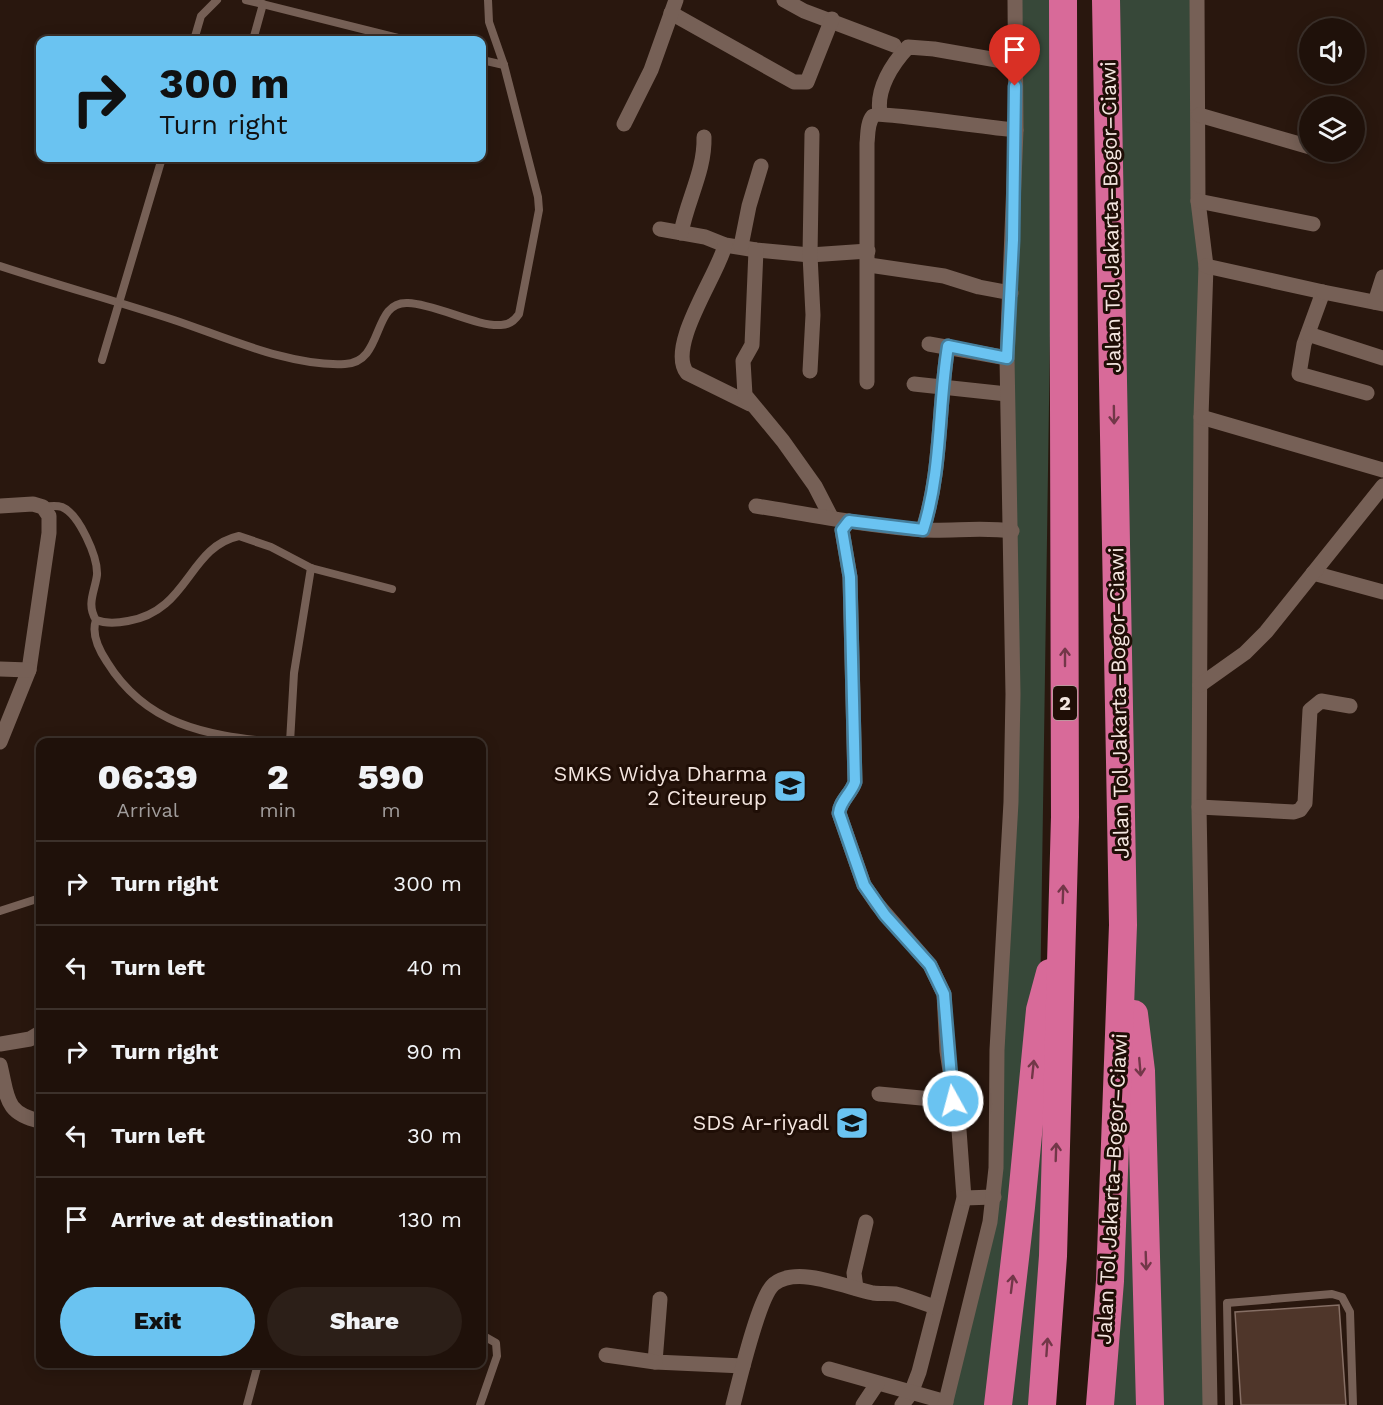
<!DOCTYPE html>
<meta charset="utf-8">
<style>
body{margin:0;font-family:"Work Sans",sans-serif;background:#2c1f18;color:#f1f3f6;height:100vh;display:flex;flex-direction:column;font-size:22px;white-space:nowrap}
*{box-sizing:border-box;margin:0}
p{font-size:20px;color:#a19d9c}
.icon{flex:none;width:33px;height:33px;fill:none;stroke:currentColor;stroke-width:2;stroke-linecap:round;stroke-linejoin:round}
.map{position:relative;flex:1;overflow:hidden}
.details{position:absolute;left:36px;top:738px;width:450px;height:630px;display:flex;flex-direction:column;background:#1f110a;border-radius:12px;box-shadow:0 3px 15px #0003,0 0 0 2px #3c312b}
.details>*{flex:none}
.banner{position:absolute;left:36px;top:36px;width:450px;height:126px;border-radius:12px;box-shadow:0 3px 15px #0003,0 0 0 2px #3c312b;background:#6ac3f1;color:#111;overflow:hidden}
.tools{position:absolute;left:1299px;top:18px;display:grid;gap:12px}
.tools a{display:grid;place-items:center;width:66px;height:66px;border-radius:50%;background:#1f110a;box-shadow:0 3px 15px #0003,0 0 0 2px #3c312b;font-size:30px}
.pin{position:absolute;display:grid;place-items:center;width:51px;height:51px;color:#fff;margin:-62px -26px;border-radius:50% 50% 50% 0;rotate:-45deg;box-shadow:0 0 6px #0007}
.pin .icon{rotate:45deg}
.me{position:absolute;width:66px;margin:-33px;rotate:353deg;stroke-linejoin:round;filter:drop-shadow(0 0 4px #0008)}
.turn{display:flex;align-items:center;gap:21px;height:126px;padding:0 24px;font-size:27px}
.turn .icon{width:78px;height:78px;stroke-width:2.5}
.turn b{display:block;font-size:42px;line-height:51px}
.eta{display:flex;justify-content:space-evenly;align-items:center;height:102px;text-align:center}
.eta b{font-size:36px;font-weight:800;line-height:42px}
.button{display:flex;gap:12px;margin-top:auto;padding:12px 24px}
.button a{flex:1;height:69px;border-radius:36px;background:#6ac3f1;color:#111;font-size:24px;font-weight:800;line-height:69px;text-align:center}
.button a+a{background:#2c1f18;color:#f1f3f6}
ul{padding:0;list-style:none}
li{display:flex;align-items:center;gap:18px;height:84px;padding:0 24px;border-top:2px solid #3c312b}
li div{flex:1}
li b{display:block;font-size:22px}
li em{font-style:normal}
.map>svg:first-child{display:block}
.green{fill:#374839}
.building{fill:#4f362a;stroke:#866f65;stroke-width:1.5}
.lines{fill:none;stroke-linecap:round;stroke-linejoin:round}
.lane{stroke:#766056;stroke-width:8}
.street{stroke:#766056;stroke-width:15}
.highway{stroke:#d86a99;stroke-width:28}
.oneway{stroke:#723748}
.route-casing{stroke:#457f9d;stroke-width:15}
.route{stroke:#6ac3f1;stroke-width:10}
.labels{text-anchor:middle;stroke-width:6;stroke-linejoin:round;paint-order:stroke}
.shield{fill:#1f0e06;stroke:#b4a59f;stroke-width:1.5}
.shield-label{font-size:20px;font-weight:bold;fill:#f4e6e0}
.street-label{font-size:21px;fill:#f4e6e0;stroke:#1f0e06}
.poi-label{font-size:21px;fill:#f4e6e0;stroke:#1f0e06;text-anchor:end}
</style>
<div class="map">
<svg width="1383" height="1405" viewBox="0 0 1383 1405">
<rect width="100%" height="100%" fill="#29170e"/>
<g class="green">
<path d="M 1016,0 L 1055,0 L 1040,1010 L 1052,1265 L 1040,1405 L 945,1405 L 994,1197 L 1012,531 Z"/>
<path d="M 1107,0 L 1199,0 L 1208,1405 L 1098,1405 L 1110,1281 Z"/>
</g>
<path class="building" d="M 1339,1305 L 1346,1405 L 1241,1405 L 1235,1312 Z"/>
<g class="lines">
<g class="lane">
<path d="M 246,0 L 406,40"/>
<path d="M 194,40 L 201,16 L 217,0"/>
<path d="M 253,40 L 263,4"/>
<path d="M 482,60 L 504,65"/>
<path d="M 0,266 C 58,285 116,301 174,320 C 225,337 290,367 345,364 C 385,362 371,301 408,303 C 436,304 477,327 501,325 C 509,325 515,320 519,314 L 539,210 L 538,197 L 504,65 L 489,22 L 488,0"/>
<path d="M 102,360 L 162,158"/>
<path d="M 43,507 C 49,506 56,505 62,507 C 79,514 98,557 97,575 C 95,591 86,604 96,620 C 106,624 118,623 128,621 C 189,611 188,547 239,536 L 271,547 L 311,568 L 392,589"/>
<path d="M 96,620 C 91,634 99,650 107,662 C 146,725 205,735 273,742"/>
<path d="M 290,742 L 294,673 L 311,568"/>
<path d="M 0,911 L 40,898"/>
<path d="M 247,1405 L 258,1364"/>
<path d="M 480,1405 L 497,1356 L 496,1343 L 482,1335"/>
<path d="M 1229,1405 L 1227,1303 L 1332,1294 L 1342,1297 L 1350,1312 L 1353,1405"/>
</g>
<g class="street">
<path d="M 784,0 L 804,11 L 894,45"/>
<path d="M 1197,0 L 1198,201 L 1206,266 L 1201,417 L 1199,807 L 1210,1405"/>
<path d="M 671,13 L 794,82 L 807,82 L 832,19"/>
<path d="M 880,113 C 876,89 892,64 908,47 L 934,49 L 1014,63"/>
<path d="M 1199,115 L 1310,147"/>
<path d="M 624,124 L 651,70 L 676,0"/>
<path d="M 1324,152 L 1338,155"/>
<path d="M 1198,201 L 1313,224"/>
<path d="M 660,229 L 705,237 L 725,245 L 756,250 L 810,255 L 868,251"/>
<path d="M 681,233 C 687,200 705,171 704,137"/>
<path d="M 725,245 C 719,273 666,346 687,373 L 750,404"/>
<path d="M 741,246 L 749,206 L 761,166"/>
<path d="M 756,250 L 752,345 L 743,361 L 745,395 L 783,441 L 815,486 L 831,517"/>
<path d="M 869,265 L 944,276 L 979,287 L 1011,293"/>
<path d="M 1206,266 L 1323,292 L 1304,344 L 1299,374 L 1367,393"/>
<path d="M 1323,292 L 1383,304"/>
<path d="M 1375,302 L 1383,277"/>
<path d="M 1308,334 L 1383,358"/>
<path d="M 929,344 L 1007,358"/>
<path d="M 810,371 L 813,315 L 810,255 L 812,134"/>
<path d="M 867,382 L 867,143 C 868,136 867,123 873,116 C 879,111 998,129 1016,130"/>
<path d="M 914,384 L 1007,394"/>
<path d="M 1201,417 L 1383,470"/>
<path d="M 0,506 L 33,504 L 43,507 L 49,516 L 49,533 L 29,670 L 0,742"/>
<path d="M 756,506 C 812,515 869,526 925,530 C 954,531 984,527 1012,531"/>
<path d="M 849,521 L 842,530 L 850,577 L 855,782 C 851,794 840,801 839,813 L 864,885 L 877,904 L 930,965 L 944,994 L 947,1051 L 959,1130 L 964,1198 L 919,1372 L 911,1393 L 902,1405"/>
<path d="M 923,529 C 942,471 938,407 948,346"/>
<path d="M 1313,573 L 1383,592"/>
<path d="M 0,669 L 29,670"/>
<path d="M 1200,685 L 1245,653 L 1266,632 L 1383,486"/>
<path d="M 1199,807 L 1294,812 L 1300,810 L 1305,803 L 1310,710 L 1321,701 L 1350,706"/>
<path d="M 0,1044 L 30,1039 L 40,1033"/>
<path d="M 0,1065 C 8,1097 4,1113 40,1121"/>
<path d="M 879,1094 L 953,1101"/>
<path d="M 964,1198 L 994,1197"/>
<path d="M 856,1288 L 854,1273 L 866,1222"/>
<path d="M 660,1299 L 655,1362 L 743,1366"/>
<path d="M 606,1355 L 655,1362"/>
<path d="M 829,1369 L 946,1402"/>
<path d="M 733,1405 C 739,1382 759,1296 774,1284 C 798,1265 847,1288 873,1293 C 880,1294 888,1293 896,1294 C 909,1297 922,1303 935,1307"/>
<path d="M 863,1405 L 877,1384"/>
<path d="M 945,1405 L 990,1222 L 996,1168 L 997,1050 L 1011,802 L 1013,694 L 1007,358 L 1016,130 L 1015,0"/>
</g>
<g class="highway">
<path d="M 1134,1014 L 1141,1071 L 1150,1405"/>
<path d="M 998,1405 L 1021,1207 L 1040,1010 L 1050,973"/>
<path d="M 1042,1405 L 1053,1256 L 1065,817 L 1063,0"/>
<path d="M 1100,1405 L 1110,1281 L 1123,925 L 1106,0"/>
</g>
</g>
<defs><path id="oneway-shaft" d="M-6 0H5M1.5-3L5.5 0L1.5 3" fill="none" stroke-width="1.6" stroke-linecap="round" stroke-linejoin="round" transform="scale(1.5)"/></defs>
<g class="oneway">
<use href="#oneway-shaft" transform="translate(1114 415) rotate(89)"/>
<use href="#oneway-shaft" transform="translate(1065 657) rotate(-90)"/>
<use href="#oneway-shaft" transform="translate(1063 894) rotate(-88)"/>
<use href="#oneway-shaft" transform="translate(1140 1067) rotate(85)"/>
<use href="#oneway-shaft" transform="translate(1033 1069) rotate(-84)"/>
<use href="#oneway-shaft" transform="translate(1056 1152) rotate(-88)"/>
<use href="#oneway-shaft" transform="translate(1146 1261) rotate(88)"/>
<use href="#oneway-shaft" transform="translate(1012 1284) rotate(-83)"/>
<use href="#oneway-shaft" transform="translate(1047 1347) rotate(-86)"/>
</g>
<g class="lines">
<g class="route-casing">
<path id="route" d="M 953,1101 L 944,994 L 930,965 L 885,915 L 864,885 L 839,813 C 840,801 851,794 855,782 L 850,577 L 842,530 L 849,521 L 923,530 C 942,471 938,407 948,346 L 1007,358 L 1013,240 L 1015,86"/>
</g>
<use href="#route" class="route"/>
</g>
<defs>
<g id="school-square" transform="scale(1.725)"><rect x="-9" y="-9" width="18" height="18" rx="4" fill="#6ac3f1" stroke="#1f0e06"/><path d="M0-5L7-2L0 1L-7-2ZM-4 1L0 2.5L4 1V4Q0 6-4 4Z" fill="#111"/></g>
</defs>
<g fill-rule="evenodd">
<use href="#school-square" x="790" y="786"/>
<use href="#school-square" x="852" y="1123"/>
</g>
<g class="labels">
<rect class="shield" x="1053" y="686" width="24" height="34" rx="4.5"/>
<g class="shield-label">
<text x="1065" y="710">2</text>
</g>
<g class="street-label">
<text transform="translate(1111 217) rotate(-91)" y="7">Jalan Tol Jakarta–Bogor–Ciawi</text>
<text transform="translate(1119 703) rotate(-91)" y="7">Jalan Tol Jakarta–Bogor–Ciawi</text>
<text transform="translate(1112 1189) rotate(-87)" y="7">Jalan Tol Jakarta–Bogor–Ciawi</text>
</g>
<g class="poi-label">
<text x="767" y="781">SMKS Widya Dharma<tspan x="767" dy="24">2 Citeureup</tspan></text>
<text x="829" y="1130">SDS Ar-riyadl</text>
</g>
</g>
</svg>
<div class="tools">
<a><svg class="icon" aria-label="sound" viewBox="0 0 24 24"><path d="M4 9h4l5-4v14l-5-4H4zM17 9q2 3 0 6"/></svg></a>
<a><svg class="icon" aria-label="layers" viewBox="0 0 24 24"><path d="M12 4l9 5-9 5-9-5zM3 14l9 5 9-5"/></svg></a>
</div>
<div class="pin" style="left:1015px;top:86px;background:#d93025"><svg class="icon" aria-label="arrive" viewBox="0 0 24 24"><path d="M6 21V4h12l-3 4 3 4H6"/></svg></div>
<svg class="me" style="left:953px;top:1101px" viewBox="-20 -20 40 40"><circle r="17" fill="#6ac3f1" stroke="#fff" stroke-width="3"/><path d="M0-11L8 9 0 5-8 9z" fill="#fff"/></svg>
<div class="banner">
<div class="turn"><svg class="icon" aria-label="right" viewBox="0 0 24 24"><path d="M7 20v-9h11M14 6l5 5-5 5"/></svg><div><b>300 m</b>Turn right</div></div>
</div>
<section class="details">
<div class="eta">
<div><b>06:39</b><p>Arrival</p></div>
<div><b>2</b><p>min</p></div>
<div><b>590</b><p>m</p></div>
</div>
<ul>
<li><svg class="icon" aria-label="right" viewBox="0 0 24 24"><path d="M7 20v-9h11M14 6l5 5-5 5"/></svg><div><b>Turn right</b></div><em>300 m</em></li>
<li><svg class="icon" aria-label="left" viewBox="0 0 24 24"><path d="M17 20v-9H6M10 6l-5 5 5 5"/></svg><div><b>Turn left</b></div><em>40 m</em></li>
<li><svg class="icon" aria-label="right" viewBox="0 0 24 24"><path d="M7 20v-9h11M14 6l5 5-5 5"/></svg><div><b>Turn right</b></div><em>90 m</em></li>
<li><svg class="icon" aria-label="left" viewBox="0 0 24 24"><path d="M17 20v-9H6M10 6l-5 5 5 5"/></svg><div><b>Turn left</b></div><em>30 m</em></li>
<li><svg class="icon" aria-label="arrive" viewBox="0 0 24 24"><path d="M6 21V4h12l-3 4 3 4H6"/></svg><div><b>Arrive at destination</b></div><em>130 m</em></li>
</ul>
<div class="button"><a>Exit</a><a>Share</a></div>
</section>
</div>
